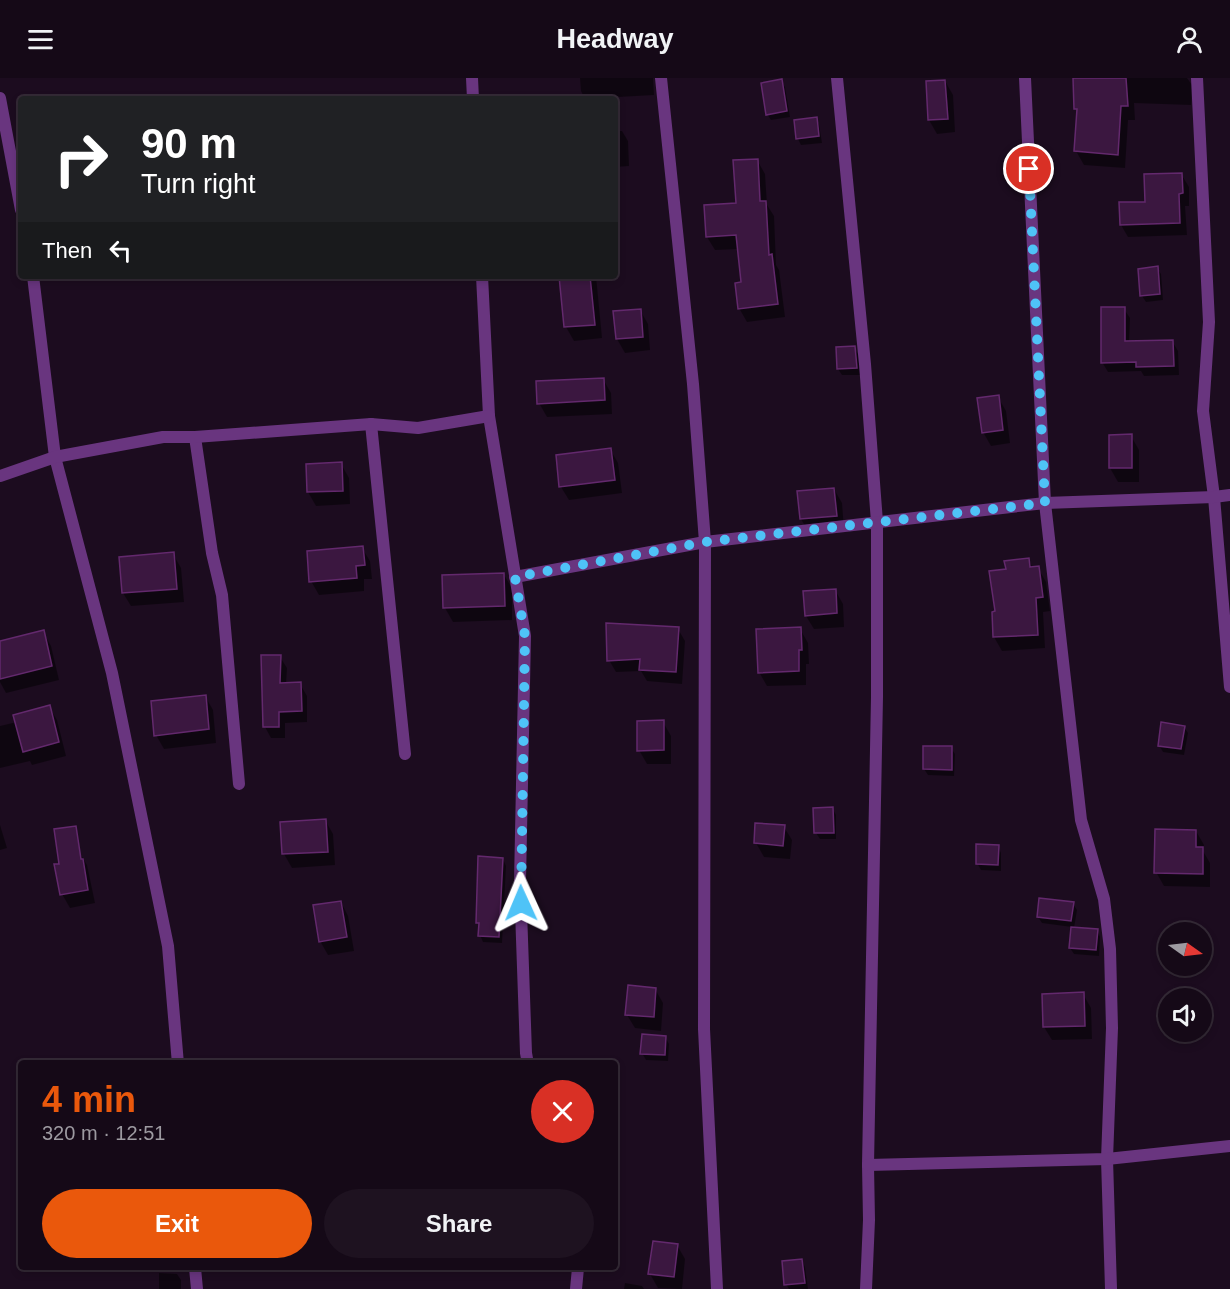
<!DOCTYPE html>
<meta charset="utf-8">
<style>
body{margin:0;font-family:Helvetica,sans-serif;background:#1e1220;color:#f1f3f6;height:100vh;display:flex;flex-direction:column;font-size:22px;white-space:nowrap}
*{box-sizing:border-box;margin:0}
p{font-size:20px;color:#9d9aa1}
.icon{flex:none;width:33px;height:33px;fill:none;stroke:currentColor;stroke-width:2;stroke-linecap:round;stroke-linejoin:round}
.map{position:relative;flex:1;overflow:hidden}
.drawer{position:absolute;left:18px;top:982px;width:600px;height:210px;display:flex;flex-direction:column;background:#150917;border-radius:6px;box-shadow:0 3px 9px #0003,0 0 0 2px #342a36}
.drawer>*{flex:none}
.hud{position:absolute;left:18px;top:18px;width:600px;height:183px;border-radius:6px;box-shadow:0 3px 9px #0003,0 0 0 2px #342a36;background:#202124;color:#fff;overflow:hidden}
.needle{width:39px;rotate:104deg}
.tools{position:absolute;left:1158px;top:844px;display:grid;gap:12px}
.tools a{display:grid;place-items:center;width:54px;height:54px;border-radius:50%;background:#150917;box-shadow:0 3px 9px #0003,0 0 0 2px #342a36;font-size:30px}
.pin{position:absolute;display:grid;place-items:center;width:51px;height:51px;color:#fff;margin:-26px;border:3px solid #fff;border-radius:50%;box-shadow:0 2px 6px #0007}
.me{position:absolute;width:66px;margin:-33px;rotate:359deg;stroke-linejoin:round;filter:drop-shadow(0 0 4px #0008)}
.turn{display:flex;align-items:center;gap:21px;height:126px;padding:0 24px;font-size:27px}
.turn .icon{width:78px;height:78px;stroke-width:2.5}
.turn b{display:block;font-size:42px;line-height:51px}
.then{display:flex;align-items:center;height:57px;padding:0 24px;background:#0003;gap:12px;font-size:22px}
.round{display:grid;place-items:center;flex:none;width:63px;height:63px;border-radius:32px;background:#1e1220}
.headline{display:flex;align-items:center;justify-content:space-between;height:102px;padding:0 24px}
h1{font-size:36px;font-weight:800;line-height:45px;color:#ea580c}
.button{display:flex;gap:12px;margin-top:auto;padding:12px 24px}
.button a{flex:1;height:69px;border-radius:36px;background:#ea580c;color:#fff;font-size:24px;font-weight:800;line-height:69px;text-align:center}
.button a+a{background:#1e1220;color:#f1f3f6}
header{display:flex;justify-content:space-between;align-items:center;height:78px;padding:0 24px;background:#150917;font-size:27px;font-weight:800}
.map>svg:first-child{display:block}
.shadow{fill:#0007}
.building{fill:#3b1740;stroke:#63296d;stroke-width:1.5}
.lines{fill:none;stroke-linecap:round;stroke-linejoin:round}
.minor{stroke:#69357f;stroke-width:12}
.route{stroke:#4fc3f7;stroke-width:10;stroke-dasharray:0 18}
</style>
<header><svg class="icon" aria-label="menu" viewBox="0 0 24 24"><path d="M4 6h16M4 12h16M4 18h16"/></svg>Headway<svg class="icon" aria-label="person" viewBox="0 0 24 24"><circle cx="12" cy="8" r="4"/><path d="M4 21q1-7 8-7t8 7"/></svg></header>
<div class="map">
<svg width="1230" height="1211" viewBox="0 0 1230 1211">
<rect width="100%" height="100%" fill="#1c0c1f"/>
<g class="shadow">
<path d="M 580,0 L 653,0 L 654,17 L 618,19 L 619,23 L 615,23 L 615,21 L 585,21 L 581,13 Z"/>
<path d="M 1074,0 L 1187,0 L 1192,7 L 1191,27 L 1134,25 L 1135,42 L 1128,42 L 1125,90 L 1084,87 L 1076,73 L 1078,35 L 1076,31 Z"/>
<path d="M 781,3 L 785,9 L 790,39 L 771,42 L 767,36 Z"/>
<path d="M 945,3 L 953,17 L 955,54 L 937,56 L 929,42 L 927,4 Z"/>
<path d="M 816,41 L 819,47 L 822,65 L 801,67 L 798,61 Z"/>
<path d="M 615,53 L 622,53 L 628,63 L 629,88 L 615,89 Z"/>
<path d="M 757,82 L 765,96 L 767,127 L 774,138 L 776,187 L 779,192 L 785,239 L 747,244 L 739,230 L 743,205 L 739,171 L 715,172 L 707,159 L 737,126 Z"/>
<path d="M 1181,96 L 1189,109 L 1189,128 L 1185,128 L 1187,157 L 1128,159 L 1121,147 Z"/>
<path d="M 1157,190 L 1161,196 L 1163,222 L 1146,224 L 1142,218 Z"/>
<path d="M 561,198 L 596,198 L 602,260 L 574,263 L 566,249 Z"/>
<path d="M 1124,231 L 1130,240 L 1129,265 L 1172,263 L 1178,273 L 1179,297 L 1144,298 L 1141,293 L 1108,294 L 1102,284 Z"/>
<path d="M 640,232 L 648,246 L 650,272 L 625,275 L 617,261 Z"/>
<path d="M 838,270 L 854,270 L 858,276 L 860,297 L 842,297 L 838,291 Z"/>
<path d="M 603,301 L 611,315 L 612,336 L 547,339 L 539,325 Z"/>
<path d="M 998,319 L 1006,333 L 1010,365 L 991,368 L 983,354 Z"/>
<path d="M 1131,358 L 1139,372 L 1139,404 L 1118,404 L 1110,390 Z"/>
<path d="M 610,371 L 618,385 L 622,415 L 569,422 L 561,409 Z"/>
<path d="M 341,386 L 349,400 L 350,426 L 316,428 L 308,414 Z"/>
<path d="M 834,411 L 842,425 L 844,451 L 809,455 L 801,441 L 799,415 Z"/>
<path d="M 362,470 L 370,483 L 372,501 L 364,501 L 364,513 L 319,517 L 311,503 Z"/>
<path d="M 173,476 L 181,490 L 184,524 L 131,528 L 123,515 Z"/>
<path d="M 1028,481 L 1033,490 L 1038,490 L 1046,504 L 1050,533 L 1043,534 L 1045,570 L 1002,573 L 994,559 L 993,535 L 997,535 L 1007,492 Z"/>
<path d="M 504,497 L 512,510 L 512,542 L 453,544 L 445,530 L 444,498 Z"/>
<path d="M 835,512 L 843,526 L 844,549 L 814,551 L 806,538 Z"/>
<path d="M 678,551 L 685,563 L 682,606 L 647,603 L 641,593 L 616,594 L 609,582 Z"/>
<path d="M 800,551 L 808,565 L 809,586 L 806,586 L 806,607 L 767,608 L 759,594 Z"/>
<path d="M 43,554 L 51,568 L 59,602 L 6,615 L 0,604 L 0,564 Z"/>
<path d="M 280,579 L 287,590 L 286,606 L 300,606 L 307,618 L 307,644 L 285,645 L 285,660 L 271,660 L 265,649 Z"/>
<path d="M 205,618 L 213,632 L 216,665 L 164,671 L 156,657 Z"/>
<path d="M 49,629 L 57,642 L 66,678 L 32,687 L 30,683 L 0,690 L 0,648 L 17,644 Z"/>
<path d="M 663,644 L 671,658 L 671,686 L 647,686 L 639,672 Z"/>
<path d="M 1184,649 L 1188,655 L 1184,677 L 1163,674 L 1159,667 Z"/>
<path d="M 951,670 L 955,676 L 954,698 L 928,697 L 924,691 Z"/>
<path d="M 832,730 L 836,737 L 836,761 L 820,761 L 816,755 Z"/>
<path d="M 325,742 L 333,756 L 335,787 L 292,790 L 284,776 L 282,745 Z"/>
<path d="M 0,747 L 7,770 L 0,772 Z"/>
<path d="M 784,749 L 792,762 L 790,781 L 764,779 L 756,765 Z"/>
<path d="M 1196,753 L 1204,767 L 1203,773 L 1210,785 L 1210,809 L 1164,808 L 1156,794 Z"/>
<path d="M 998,768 L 1001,775 L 1001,793 L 981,792 L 977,785 Z"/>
<path d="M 79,774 L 87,787 L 95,825 L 70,830 L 62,816 Z"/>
<path d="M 503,781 L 506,788 L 502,865 L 483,864 L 480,857 L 480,849 L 477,844 Z"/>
<path d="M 341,824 L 348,838 L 354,873 L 328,877 L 320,863 Z"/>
<path d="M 1073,826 L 1077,832 L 1074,850 L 1097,852 L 1100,859 L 1099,878 L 1074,876 L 1070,870 L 1072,849 L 1042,845 L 1038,839 Z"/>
<path d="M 655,911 L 663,925 L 661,953 L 635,950 L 627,937 Z"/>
<path d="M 1083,916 L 1091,930 L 1092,961 L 1052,962 L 1044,949 Z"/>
<path d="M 665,959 L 669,966 L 668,983 L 646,982 L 642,975 Z"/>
<path d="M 677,1167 L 685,1181 L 682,1211 L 658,1210 L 650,1196 Z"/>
<path d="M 802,1182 L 805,1189 L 808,1211 L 789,1211 L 786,1206 Z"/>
<path d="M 159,1195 L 177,1196 L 181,1202 L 181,1211 L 159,1211 Z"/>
<path d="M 625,1205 L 642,1208 L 644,1211 L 624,1211 Z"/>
</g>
<g class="building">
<path d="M 1073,0 L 1126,0 L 1128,28 L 1121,28 L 1118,77 L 1074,73 L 1077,31 L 1074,31 Z"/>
<path d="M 782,1 L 787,33 L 766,37 L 761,5 Z"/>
<path d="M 945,2 L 948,41 L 928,42 L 926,3 Z"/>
<path d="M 817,39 L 819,58 L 796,61 L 794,42 Z"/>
<path d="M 758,81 L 760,123 L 766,123 L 769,177 L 772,176 L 778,226 L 738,231 L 735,205 L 741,204 L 736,157 L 706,159 L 704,127 L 736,125 L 733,82 Z"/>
<path d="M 1182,95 L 1183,115 L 1179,116 L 1180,145 L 1120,147 L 1119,124 L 1145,124 L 1144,96 Z"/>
<path d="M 1158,188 L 1160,216 L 1140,218 L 1138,191 Z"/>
<path d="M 559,198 L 590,198 L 595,247 L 564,249 Z"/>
<path d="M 1101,229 L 1125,229 L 1125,263 L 1173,262 L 1174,288 L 1136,289 L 1136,284 L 1101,285 Z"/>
<path d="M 641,231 L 643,259 L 616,261 L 613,233 Z"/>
<path d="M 855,268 L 857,290 L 837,291 L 836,269 Z"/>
<path d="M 604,300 L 605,322 L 537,326 L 536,303 Z"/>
<path d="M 999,317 L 1003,352 L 982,355 L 977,320 Z"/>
<path d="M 1132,356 L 1132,390 L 1109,390 L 1109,357 Z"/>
<path d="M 611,370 L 615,402 L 559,409 L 556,377 Z"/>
<path d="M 342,384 L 343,413 L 307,414 L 306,386 Z"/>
<path d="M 834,410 L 837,438 L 800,441 L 797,413 Z"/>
<path d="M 363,468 L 365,487 L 356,488 L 357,500 L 309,504 L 307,473 Z"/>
<path d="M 174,474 L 177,511 L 122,515 L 119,479 Z"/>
<path d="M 1029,480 L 1030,489 L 1039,488 L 1043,519 L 1036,520 L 1038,557 L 993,559 L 992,534 L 995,533 L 989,493 L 1006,491 L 1004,483 Z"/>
<path d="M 504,495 L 505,528 L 443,530 L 442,497 Z"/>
<path d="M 836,511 L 837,535 L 805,538 L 803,513 Z"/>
<path d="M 606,545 L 679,549 L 676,594 L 639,592 L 640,581 L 607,583 Z"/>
<path d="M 801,549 L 802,572 L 799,572 L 799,593 L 758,595 L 756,551 Z"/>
<path d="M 44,552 L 52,588 L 0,601 L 0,563 Z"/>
<path d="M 261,577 L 281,577 L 280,605 L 301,604 L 302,633 L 279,634 L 279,649 L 263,649 Z"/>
<path d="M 206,617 L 209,651 L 154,658 L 151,623 Z"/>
<path d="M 50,627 L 59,664 L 23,674 L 13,637 Z"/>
<path d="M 664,642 L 664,672 L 637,673 L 637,643 Z"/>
<path d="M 1161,644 L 1185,648 L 1181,671 L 1158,668 Z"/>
<path d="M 923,668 L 952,668 L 952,692 L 923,691 Z"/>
<path d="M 833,729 L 834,755 L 814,755 L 813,730 Z"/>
<path d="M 326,741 L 328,774 L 282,776 L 280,744 Z"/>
<path d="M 755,745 L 785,747 L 783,768 L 754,765 Z"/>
<path d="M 76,748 L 81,781 L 83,781 L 88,812 L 60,817 L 54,786 L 59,786 L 54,751 Z"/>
<path d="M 1155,751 L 1196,752 L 1196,769 L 1203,769 L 1203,796 L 1154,795 Z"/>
<path d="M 976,766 L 999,767 L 998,787 L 976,786 Z"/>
<path d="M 478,778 L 503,780 L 499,859 L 478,858 L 479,845 L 476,845 Z"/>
<path d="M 1039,820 L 1074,824 L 1071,843 L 1037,839 Z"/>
<path d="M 341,823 L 347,859 L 319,864 L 313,827 Z"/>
<path d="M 1071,849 L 1098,851 L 1096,872 L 1069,870 Z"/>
<path d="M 628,907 L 656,910 L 654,939 L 625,937 Z"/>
<path d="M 1084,914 L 1085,948 L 1043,949 L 1042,916 Z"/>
<path d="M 642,956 L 666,958 L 665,977 L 640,976 Z"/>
<path d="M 653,1163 L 678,1166 L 674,1199 L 648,1196 Z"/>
<path d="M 802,1181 L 805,1205 L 784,1207 L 782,1183 Z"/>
</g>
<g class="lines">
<g class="minor">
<path d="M 472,0 L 473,21"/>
<path d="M 661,0 L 693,306 L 705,464 L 704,951 L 717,1211"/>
<path d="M 837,0 L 865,286 L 877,444 L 877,619 L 868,1087 L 869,1142 L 866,1211"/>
<path d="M 1025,0 L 1045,425 L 1081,742 L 1104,821 L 1110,871 L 1112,950 L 1107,1081 L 1111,1211"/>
<path d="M 1197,0 L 1209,244 L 1203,333 L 1214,419 L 1230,609"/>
<path d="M 0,20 L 21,132"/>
<path d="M 33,198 L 55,379 L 112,595 L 168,868 L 178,986"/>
<path d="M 482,198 L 489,338 L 525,558 L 520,804 L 526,975 L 528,986"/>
<path d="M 371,346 L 405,676"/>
<path d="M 195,359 L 212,475 L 222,517 L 239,706"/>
<path d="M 0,398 L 55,379 L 163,359 L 195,359 L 371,346 L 418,350 L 489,338"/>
<path d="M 515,499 L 705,464 L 1045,425 L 1214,419 L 1230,417"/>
<path d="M 868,1087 L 1107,1081 L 1230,1068"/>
<path d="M 195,1190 L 197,1211"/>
<path d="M 576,1211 L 578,1190"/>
</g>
</g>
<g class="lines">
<path class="route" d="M 521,825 L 525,558 L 515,499 L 705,464 L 1045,425 L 1029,91"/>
</g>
</svg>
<div class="tools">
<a><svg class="needle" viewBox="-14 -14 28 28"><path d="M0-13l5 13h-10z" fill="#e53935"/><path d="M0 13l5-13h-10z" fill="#9d9aa1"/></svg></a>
<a><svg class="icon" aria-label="sound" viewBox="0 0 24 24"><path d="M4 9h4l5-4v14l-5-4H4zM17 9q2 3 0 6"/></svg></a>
</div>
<div class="pin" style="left:1029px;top:91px;background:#d93025"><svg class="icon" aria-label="arrive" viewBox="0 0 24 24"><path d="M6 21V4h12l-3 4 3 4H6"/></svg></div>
<svg class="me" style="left:521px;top:825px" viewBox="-20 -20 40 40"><path d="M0-17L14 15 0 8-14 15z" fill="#4fc3f7" stroke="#fff" stroke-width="4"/></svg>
<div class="hud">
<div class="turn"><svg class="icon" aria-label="right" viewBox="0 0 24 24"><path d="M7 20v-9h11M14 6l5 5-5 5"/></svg><div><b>90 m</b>Turn right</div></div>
<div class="then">Then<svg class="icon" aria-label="left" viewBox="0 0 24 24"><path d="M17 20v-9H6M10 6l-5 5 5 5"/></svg></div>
</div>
<section class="drawer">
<div class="headline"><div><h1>4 min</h1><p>320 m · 12:51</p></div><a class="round" style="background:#d93025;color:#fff"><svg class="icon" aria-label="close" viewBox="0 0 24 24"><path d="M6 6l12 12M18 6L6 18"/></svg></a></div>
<div class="button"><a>Exit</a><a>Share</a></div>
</section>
</div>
